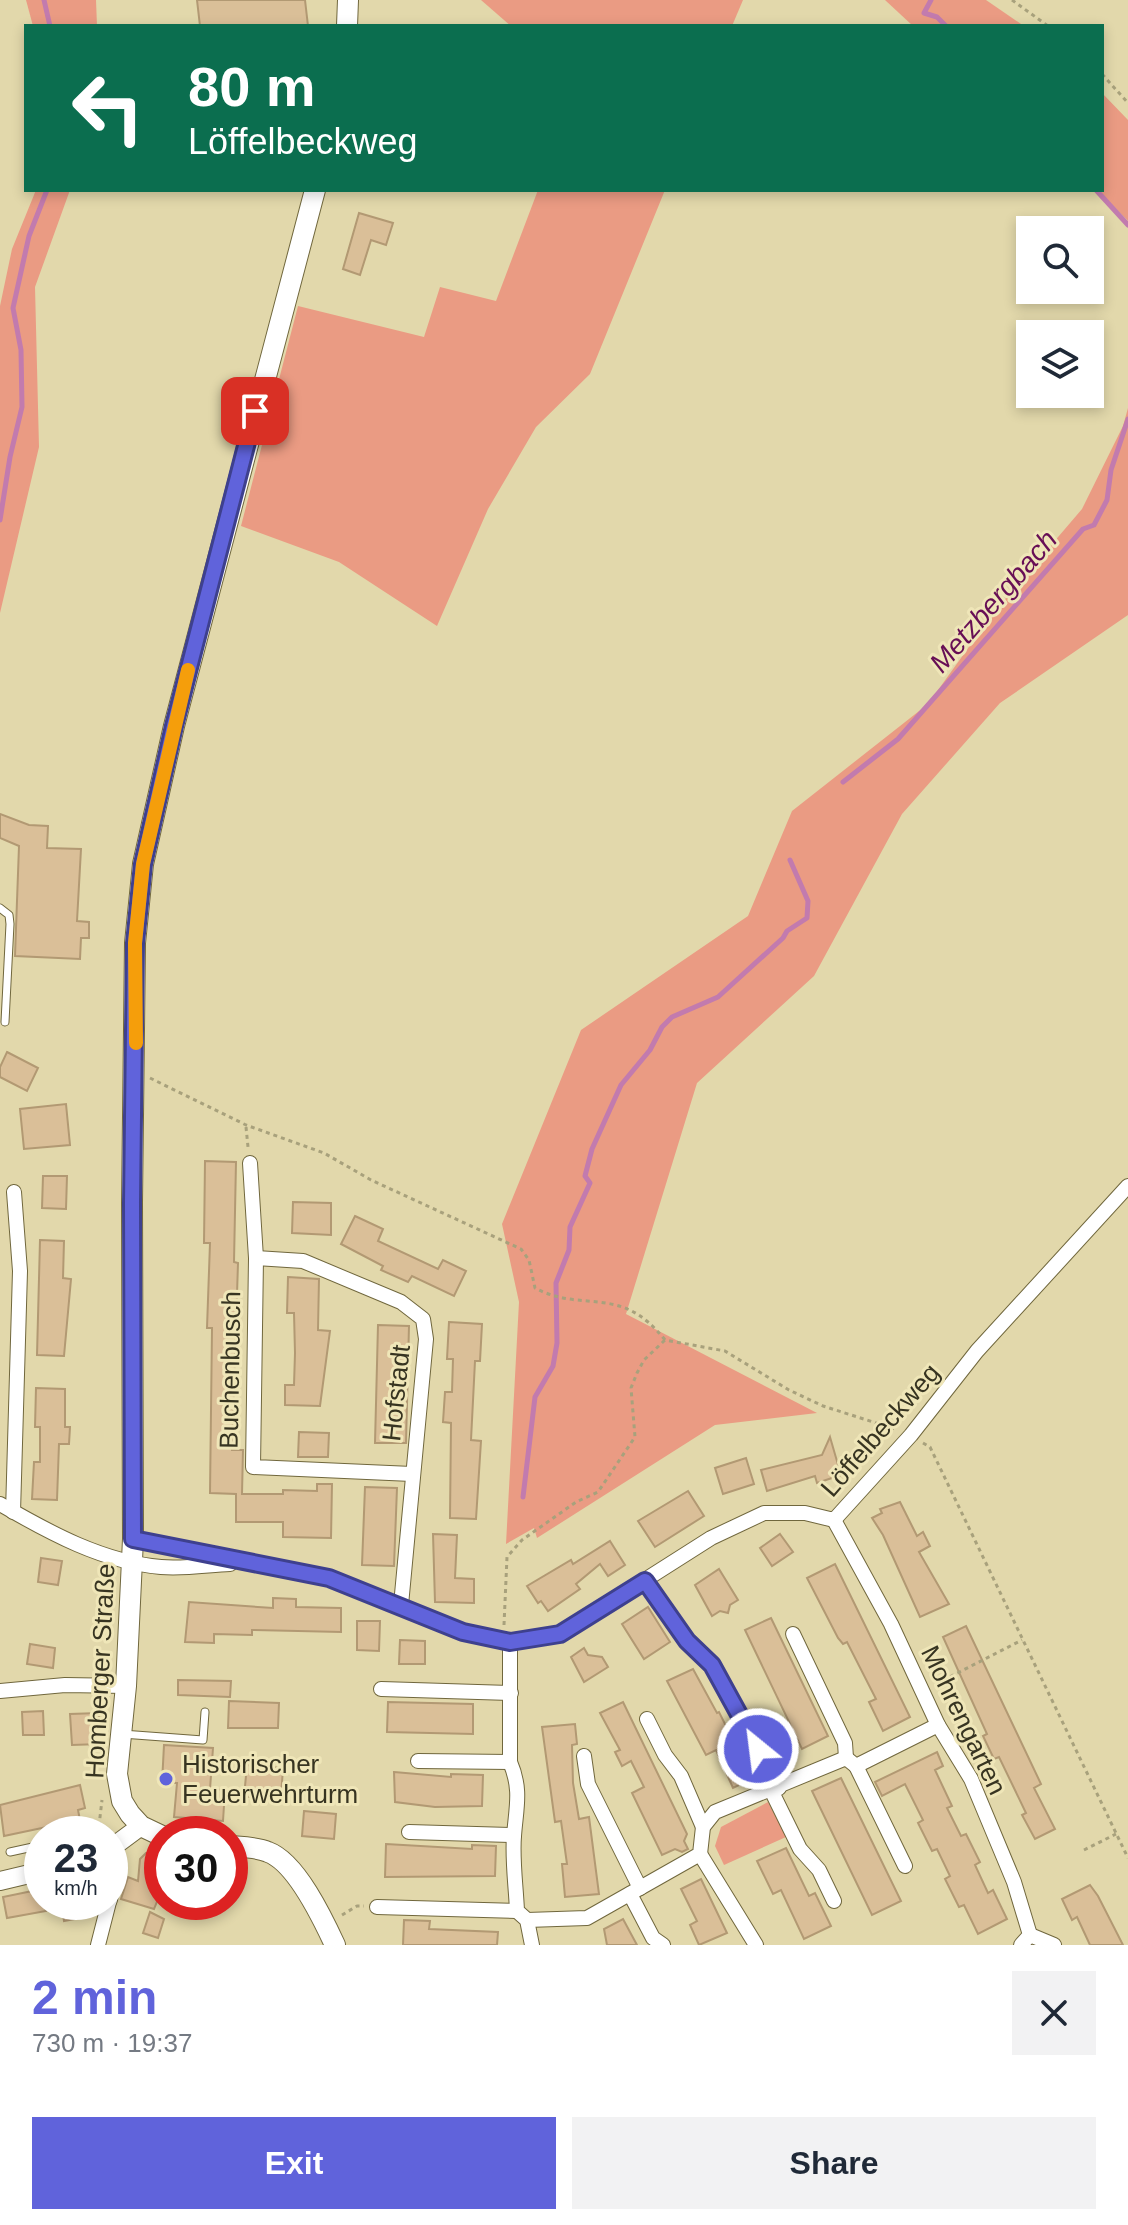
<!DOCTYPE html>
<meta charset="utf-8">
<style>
body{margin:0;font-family:Arial,sans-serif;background:#f2f2f3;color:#1f2937;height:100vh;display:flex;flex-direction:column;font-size:30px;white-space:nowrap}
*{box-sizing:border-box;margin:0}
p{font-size:26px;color:#747a83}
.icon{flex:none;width:44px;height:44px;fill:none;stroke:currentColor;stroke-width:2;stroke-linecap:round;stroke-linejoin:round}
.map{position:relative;height:1945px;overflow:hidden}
.side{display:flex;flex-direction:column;background:#fff;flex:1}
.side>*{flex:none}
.hud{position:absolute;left:24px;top:24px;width:1080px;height:168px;border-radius:0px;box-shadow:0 4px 12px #0003;background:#0b6e4f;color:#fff;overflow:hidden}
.tools{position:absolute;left:1016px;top:216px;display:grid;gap:16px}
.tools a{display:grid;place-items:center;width:88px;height:88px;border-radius:0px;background:#fff;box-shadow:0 4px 12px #0003;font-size:40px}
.speed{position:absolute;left:24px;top:1816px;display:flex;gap:16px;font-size:40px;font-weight:700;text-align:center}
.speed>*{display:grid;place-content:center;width:104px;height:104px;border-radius:50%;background:#fff;box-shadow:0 4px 12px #0003;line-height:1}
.speed small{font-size:20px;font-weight:400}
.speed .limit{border:12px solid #d22;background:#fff;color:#111}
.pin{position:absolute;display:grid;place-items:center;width:68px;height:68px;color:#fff;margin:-34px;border-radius:16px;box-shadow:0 4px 12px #0006}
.me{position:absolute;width:88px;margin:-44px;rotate:331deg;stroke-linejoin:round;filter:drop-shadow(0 0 6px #0008)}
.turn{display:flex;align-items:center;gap:28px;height:168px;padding:0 32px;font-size:36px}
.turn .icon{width:104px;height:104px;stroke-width:2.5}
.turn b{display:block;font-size:56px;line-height:68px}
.round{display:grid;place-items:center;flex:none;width:84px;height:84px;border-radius:0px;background:#f2f2f3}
.head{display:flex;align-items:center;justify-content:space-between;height:136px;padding:0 32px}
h1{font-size:48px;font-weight:700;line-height:60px;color:#6063db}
.action{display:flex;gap:16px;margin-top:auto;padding:16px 32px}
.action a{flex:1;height:92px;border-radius:0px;background:#6063db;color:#fff;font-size:32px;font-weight:700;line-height:92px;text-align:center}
.action a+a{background:#f2f2f3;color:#1f2937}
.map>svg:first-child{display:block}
.green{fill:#ea9b83}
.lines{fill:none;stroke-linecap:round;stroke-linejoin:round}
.stream{stroke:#c27bae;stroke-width:5}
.building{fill:#dabf98;stroke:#b29973;stroke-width:2}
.service-casing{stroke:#70673d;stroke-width:9}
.minor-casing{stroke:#70673d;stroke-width:16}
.tertiary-casing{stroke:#70673d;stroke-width:20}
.secondary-casing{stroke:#70673d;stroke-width:22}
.path{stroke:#a8a17c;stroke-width:3;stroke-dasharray:4 4;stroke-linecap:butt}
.service{stroke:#fff;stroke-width:7}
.minor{stroke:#fff;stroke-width:14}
.tertiary{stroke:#fff;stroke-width:18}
.secondary{stroke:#fff;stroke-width:20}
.route-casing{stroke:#3e408e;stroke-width:20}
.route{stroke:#6063db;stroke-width:14}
.slow{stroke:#f59e0b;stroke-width:14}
.poi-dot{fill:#6063db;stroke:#efe6b8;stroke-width:3}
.labels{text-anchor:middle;stroke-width:6;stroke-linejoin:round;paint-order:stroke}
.street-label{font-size:26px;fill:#373421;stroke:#efe6b8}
.poi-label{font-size:26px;fill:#373421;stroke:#efe6b8;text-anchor:start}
.water-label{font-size:28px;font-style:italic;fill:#670f55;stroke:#efe6b8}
</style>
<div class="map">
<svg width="1128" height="1945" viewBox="0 0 1128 1945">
<rect width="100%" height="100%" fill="#e2d8ab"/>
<g class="green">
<path d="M 26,0 L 96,0 L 97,26 L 33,26 Z"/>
<path d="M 481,0 L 743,0 L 732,26 L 511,26 Z"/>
<path d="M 885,0 L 986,0 L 1024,26 L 913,26 Z"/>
<path d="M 1102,93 L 1128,120 L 1128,221 L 1098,190 L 1102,190 Z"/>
<path d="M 36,190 L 70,190 L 35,287 L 39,447 L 0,613 L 0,306 L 12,249 Z"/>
<path d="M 538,190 L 665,190 L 590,374 L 536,427 L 488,509 L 437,626 L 339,562 L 241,526 L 298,306 L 424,337 L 440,287 L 496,301 Z"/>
<path d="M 1128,408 L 1128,615 L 1000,703 L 902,814 L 814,976 L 697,1083 L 626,1314 L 817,1413 L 715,1425 L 537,1538 L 534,1528 L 506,1544 L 519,1302 L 502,1224 L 581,1030 L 748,916 L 792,811 L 928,704 L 994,612 L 1082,509 L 1123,426 Z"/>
<path d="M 768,1802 L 786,1837 L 724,1865 L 715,1846 L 721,1827 Z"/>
</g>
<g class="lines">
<g class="stream">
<path d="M 44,0 L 50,26"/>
<path d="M 931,0 L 924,13 L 937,17 L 946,26"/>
<path d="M 1096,190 L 1128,225"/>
<path d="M 0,520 L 10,457 L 22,407 L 21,350 L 13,308 L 29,236 L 47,190"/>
<path d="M 843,782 L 898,739 L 1083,529 L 1094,525 L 1107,500 L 1111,470 L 1128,419"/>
<path d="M 523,1497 L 535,1397 L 553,1366 L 557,1343 L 556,1283 L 569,1250 L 570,1227 L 590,1183 L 585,1176 L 592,1149 L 621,1085 L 650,1050 L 662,1027 L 672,1017 L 718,997 L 783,938 L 787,931 L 807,918 L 808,901 L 790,860"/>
</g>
</g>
<g class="building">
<path d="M 197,0 L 305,0 L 308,26 L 200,26 Z"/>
<path d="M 359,213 L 393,223 L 386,245 L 371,240 L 360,275 L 343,269 Z"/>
<path d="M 0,814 L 29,825 L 48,826 L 47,848 L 81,849 L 77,921 L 89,922 L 89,938 L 81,938 L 80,959 L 15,956 L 19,846 L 0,838 Z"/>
<path d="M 7,1052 L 38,1068 L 27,1091 L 0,1077 L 0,1067 Z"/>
<path d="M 66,1104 L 70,1145 L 24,1149 L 20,1109 Z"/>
<path d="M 205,1161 L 236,1162 L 234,1262 L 238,1263 L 232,1450 L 243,1450 L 242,1494 L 283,1494 L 283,1490 L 317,1491 L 317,1484 L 332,1484 L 331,1538 L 283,1537 L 283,1522 L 236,1522 L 236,1494 L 210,1493 L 212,1328 L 207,1328 L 210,1243 L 204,1243 Z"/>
<path d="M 43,1176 L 67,1176 L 66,1209 L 42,1208 Z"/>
<path d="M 293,1202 L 331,1203 L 331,1235 L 292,1233 Z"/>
<path d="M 355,1216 L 383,1229 L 378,1241 L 438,1269 L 443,1260 L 466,1271 L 454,1296 L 412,1276 L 408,1282 L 381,1270 L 383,1266 L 341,1244 Z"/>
<path d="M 40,1240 L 64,1241 L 63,1278 L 71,1279 L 64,1356 L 37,1355 Z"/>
<path d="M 288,1277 L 319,1279 L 318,1330 L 330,1331 L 320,1406 L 285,1405 L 285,1385 L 294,1385 L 295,1353 L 294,1313 L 287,1313 Z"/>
<path d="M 449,1322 L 482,1324 L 480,1361 L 475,1361 L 471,1440 L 481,1441 L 476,1519 L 450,1518 L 451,1423 L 443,1422 L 445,1392 L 452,1392 L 453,1359 L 447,1359 Z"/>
<path d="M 378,1325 L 409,1326 L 406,1443 L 375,1443 Z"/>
<path d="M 36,1388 L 65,1389 L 65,1427 L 70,1427 L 69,1444 L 59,1444 L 57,1500 L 32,1499 L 34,1462 L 40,1462 L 40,1427 L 35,1427 Z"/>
<path d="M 299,1432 L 329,1433 L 328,1457 L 298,1457 Z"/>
<path d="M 830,1437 L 841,1475 L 817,1483 L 815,1476 L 767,1491 L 761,1470 L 822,1455 Z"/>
<path d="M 746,1458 L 754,1484 L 723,1494 L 715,1468 Z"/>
<path d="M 365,1487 L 397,1488 L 394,1566 L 362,1565 Z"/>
<path d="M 688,1491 L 704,1516 L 655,1547 L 638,1521 Z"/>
<path d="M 900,1502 L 917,1536 L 923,1532 L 930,1546 L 919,1552 L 949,1604 L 920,1617 L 883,1535 L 872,1518 L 882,1513 L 880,1509 Z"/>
<path d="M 433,1534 L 457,1535 L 455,1578 L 474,1579 L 474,1603 L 435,1602 Z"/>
<path d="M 780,1534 L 793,1552 L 772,1566 L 760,1548 Z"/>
<path d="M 610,1541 L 625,1565 L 608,1576 L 600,1564 L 576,1584 L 580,1589 L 548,1611 L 541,1601 L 538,1603 L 527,1586 L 571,1560 L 573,1564 Z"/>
<path d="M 41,1558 L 62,1561 L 58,1585 L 38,1582 Z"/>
<path d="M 835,1564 L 910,1717 L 883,1731 L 869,1702 L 876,1699 L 847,1642 L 843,1644 L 838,1638 L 807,1578 Z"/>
<path d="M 719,1569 L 738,1600 L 730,1605 L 728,1613 L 720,1611 L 712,1616 L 695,1585 Z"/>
<path d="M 273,1598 L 296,1599 L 296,1607 L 341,1608 L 341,1632 L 252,1630 L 252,1635 L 214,1634 L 214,1643 L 185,1642 L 189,1602 L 273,1608 Z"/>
<path d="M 648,1607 L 670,1642 L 644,1659 L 622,1624 Z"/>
<path d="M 771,1618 L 828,1736 L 802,1749 L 745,1630 Z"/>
<path d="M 357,1621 L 380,1621 L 379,1651 L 357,1650 Z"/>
<path d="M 966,1626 L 1041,1784 L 1034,1788 L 1055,1829 L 1035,1839 L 1022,1815 L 1026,1813 L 999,1757 L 994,1759 L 983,1736 L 987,1734 L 943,1637 Z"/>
<path d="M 400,1640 L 425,1641 L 425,1664 L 399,1664 Z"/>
<path d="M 30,1644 L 55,1648 L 53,1668 L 27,1664 Z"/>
<path d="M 584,1648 L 588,1655 L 602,1657 L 608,1667 L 584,1682 L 571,1657 Z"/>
<path d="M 693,1669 L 717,1713 L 719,1712 L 741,1756 L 745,1754 L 756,1777 L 733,1788 L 716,1750 L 706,1755 L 667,1681 Z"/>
<path d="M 178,1680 L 231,1681 L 230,1697 L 178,1695 Z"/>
<path d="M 229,1701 L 279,1703 L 278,1728 L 228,1728 Z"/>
<path d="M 388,1702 L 473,1704 L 473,1734 L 387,1732 Z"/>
<path d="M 623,1702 L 687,1834 L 684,1841 L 688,1849 L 682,1852 L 675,1849 L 662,1855 L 632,1793 L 644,1787 L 631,1761 L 622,1766 L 615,1752 L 620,1750 L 600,1713 Z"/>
<path d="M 43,1711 L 44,1735 L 23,1735 L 22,1712 Z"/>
<path d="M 99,1713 L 100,1744 L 72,1745 L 70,1714 Z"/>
<path d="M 575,1724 L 577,1744 L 572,1745 L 573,1783 L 579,1819 L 589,1817 L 599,1894 L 565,1897 L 562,1864 L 567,1864 L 561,1821 L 555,1822 L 542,1727 Z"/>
<path d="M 164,1745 L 213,1748 L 210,1789 L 225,1790 L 223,1821 L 174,1817 L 177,1783 L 162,1783 Z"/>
<path d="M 937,1752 L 943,1766 L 935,1770 L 952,1806 L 947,1808 L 961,1836 L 966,1834 L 980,1862 L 975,1865 L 988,1893 L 993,1890 L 1007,1919 L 978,1934 L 964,1905 L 959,1907 L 945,1879 L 950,1876 L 937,1849 L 932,1851 L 918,1823 L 923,1820 L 905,1784 L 882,1796 L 875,1782 Z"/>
<path d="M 247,1765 L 283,1768 L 281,1797 L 244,1797 Z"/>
<path d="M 394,1772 L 451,1777 L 451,1774 L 483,1775 L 482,1806 L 435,1807 L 395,1802 Z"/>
<path d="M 841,1778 L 901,1901 L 872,1915 L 812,1791 Z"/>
<path d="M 80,1785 L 85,1808 L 78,1810 L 80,1820 L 4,1836 L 0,1805 Z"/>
<path d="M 304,1811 L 336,1814 L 334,1839 L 302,1836 Z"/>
<path d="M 386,1844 L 472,1849 L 472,1845 L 496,1846 L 495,1876 L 385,1877 Z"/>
<path d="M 786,1848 L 809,1896 L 815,1893 L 831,1926 L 804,1939 L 781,1890 L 773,1894 L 757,1861 Z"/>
<path d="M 146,1853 L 162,1854 L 162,1889 L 154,1909 L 121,1899 L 128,1877 L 138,1881 L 140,1859 Z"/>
<path d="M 701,1879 L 727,1933 L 699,1945 L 690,1925 L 697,1921 L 681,1889 Z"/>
<path d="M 1090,1885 L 1098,1896 L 1123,1945 L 1090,1945 L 1077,1917 L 1072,1920 L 1062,1899 Z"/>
<path d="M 42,1889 L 46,1911 L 7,1918 L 3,1897 Z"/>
<path d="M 61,1902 L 87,1902 L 90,1916 L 64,1921 Z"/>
<path d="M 150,1912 L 164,1919 L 158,1938 L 143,1933 Z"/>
<path d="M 623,1919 L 637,1945 L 607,1945 L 604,1929 Z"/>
<path d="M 404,1920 L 430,1921 L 429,1929 L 498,1932 L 497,1945 L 403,1945 Z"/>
</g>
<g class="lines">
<g class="service-casing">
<g id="service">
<path d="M 0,908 L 9,915 L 10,924 L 5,1022"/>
<path d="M 122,1734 L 203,1740 L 205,1712"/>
<path d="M 10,1852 L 42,1845"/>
</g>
</g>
<g class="minor-casing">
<g id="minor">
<path d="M 250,1163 L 256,1258 L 253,1467 L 412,1474"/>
<path d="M 256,1258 L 303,1261 L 401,1302 L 423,1319 L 426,1339 L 401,1605"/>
<path d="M 0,1504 C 50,1533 103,1562 161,1567 C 184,1569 208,1565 230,1564"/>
<path d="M 13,1512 L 20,1271 L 14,1192"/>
<path d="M 834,1520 L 891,1624 L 938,1725 L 971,1779 L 1014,1882 L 1030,1935 L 1021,1945"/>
<path d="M 133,1539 L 329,1578 L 463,1632 L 510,1642 L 560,1634 L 711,1538 L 764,1513 L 805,1513 L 834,1520 L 911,1435 L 977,1351 L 1128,1186"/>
<path d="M 645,1581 L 687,1641 L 712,1665 L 779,1788"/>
<path d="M 793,1634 L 845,1743 L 846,1758"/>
<path d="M 510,1642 L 510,1762 C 522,1790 516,1808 514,1836 C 512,1860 516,1886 517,1911 L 527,1920 L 532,1945"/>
<path d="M 381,1689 L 511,1693"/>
<path d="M 0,1691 L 65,1685 L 126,1686"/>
<path d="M 647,1719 L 665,1755 L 681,1776 L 703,1827"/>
<path d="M 584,1756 L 588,1784 L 640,1888"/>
<path d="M 418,1761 L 510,1762"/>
<path d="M 856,1766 L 905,1866"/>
<path d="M 770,1788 L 800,1849 L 819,1870 L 834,1901"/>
<path d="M 409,1832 L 514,1835"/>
<path d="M 700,1854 L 756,1945"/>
<path d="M 110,1860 L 114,1876 L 110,1900"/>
<path d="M 630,1894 L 653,1938 L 663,1945"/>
<path d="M 377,1907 L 517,1911"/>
<path d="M 527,1920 L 587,1918 L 700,1854 L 703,1827 L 715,1812 L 846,1758 L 856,1766 L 938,1725"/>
<path d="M 1030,1935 L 1054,1945"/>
<path d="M 98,1945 L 109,1902"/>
</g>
</g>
<g class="tertiary-casing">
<g id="tertiary">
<path d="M 110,1849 L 141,1826"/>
<path d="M 0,1881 L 42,1871"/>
</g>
</g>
<g class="secondary-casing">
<g id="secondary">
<path d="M 347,26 L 348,0"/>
<path d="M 162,1836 L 141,1826 L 130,1814 L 122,1801 L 117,1774 L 126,1686 L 133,1539 L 132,1203 L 135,943 L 143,864 L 174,726 L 315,190"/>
<path d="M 230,1846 C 242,1847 257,1847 268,1852 C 296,1862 323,1919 335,1945"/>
</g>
</g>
<g class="path">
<path d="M 1012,0 L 1048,26"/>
<path d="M 1102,74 L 1128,103"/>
<path d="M 150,1078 L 246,1125 L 324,1153 L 371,1180 L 521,1249 L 529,1260 L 535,1288 C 584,1314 620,1283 665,1340 L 725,1351 L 789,1390 L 823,1406 L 895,1429"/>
<path d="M 246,1127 L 248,1147"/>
<path d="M 923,1443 L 930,1447 L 1128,1858"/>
<path d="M 504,1625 L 507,1557 L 522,1540 L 576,1502 L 598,1492 L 635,1437 L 631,1388 L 637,1373 L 644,1360 L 665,1340"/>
<path d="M 936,1684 L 1022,1640"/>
<path d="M 98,1834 L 102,1800"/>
<path d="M 1084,1850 L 1116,1834"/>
<path d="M 342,1915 L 357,1906 L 364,1906"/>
</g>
<use href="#service" class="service"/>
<use href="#minor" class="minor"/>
<use href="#tertiary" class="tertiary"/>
<use href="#secondary" class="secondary"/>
</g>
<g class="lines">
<g class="route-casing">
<path id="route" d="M 255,411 L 174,726 L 143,864 L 135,943 L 132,1203 L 133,1539 L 329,1578 L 463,1632 L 510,1642 L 560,1634 L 645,1581 L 687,1641 L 712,1665 L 758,1749"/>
</g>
<use href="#route" class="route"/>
<path class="slow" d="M 136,1043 L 135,943 L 143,864 L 188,670"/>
</g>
<circle class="poi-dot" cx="166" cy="1779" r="8"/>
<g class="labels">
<g class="street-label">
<text transform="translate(230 1370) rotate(-89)" y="9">Buchenbusch</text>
<text transform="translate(396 1393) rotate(-84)" y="9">Hofstadt</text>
<text transform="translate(880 1430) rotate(-49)" y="9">Löffelbeckweg</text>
<text transform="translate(100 1671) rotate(-87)" y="9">Homberger Straße</text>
<text transform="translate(964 1720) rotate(64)" y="9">Mohrengarten</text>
</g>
<g class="poi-label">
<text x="182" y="1773">Historischer<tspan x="182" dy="30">Feuerwehrturm</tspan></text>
</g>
<g class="water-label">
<text transform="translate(993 601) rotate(-49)" y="10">Metzbergbach</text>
</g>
</g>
</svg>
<div class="tools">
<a><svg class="icon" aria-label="search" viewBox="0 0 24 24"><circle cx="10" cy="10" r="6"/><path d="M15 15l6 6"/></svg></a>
<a><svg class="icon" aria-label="layers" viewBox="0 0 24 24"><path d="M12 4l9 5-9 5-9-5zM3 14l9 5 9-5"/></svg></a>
</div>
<div class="speed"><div>23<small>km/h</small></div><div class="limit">30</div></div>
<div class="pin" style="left:255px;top:411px;background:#d93025"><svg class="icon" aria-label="arrive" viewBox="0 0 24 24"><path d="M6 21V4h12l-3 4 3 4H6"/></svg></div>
<svg class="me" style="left:758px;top:1749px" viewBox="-20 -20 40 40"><circle r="17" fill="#6063db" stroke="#fff" stroke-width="3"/><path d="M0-11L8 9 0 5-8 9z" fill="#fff"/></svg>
<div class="hud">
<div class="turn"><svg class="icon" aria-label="left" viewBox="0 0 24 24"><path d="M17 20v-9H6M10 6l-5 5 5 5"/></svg><div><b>80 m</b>Löffelbeckweg</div></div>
</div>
</div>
<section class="side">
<div class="head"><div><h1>2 min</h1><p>730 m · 19:37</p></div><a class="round"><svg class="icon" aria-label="close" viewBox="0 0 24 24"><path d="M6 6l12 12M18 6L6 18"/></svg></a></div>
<div class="action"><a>Exit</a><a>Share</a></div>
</section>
